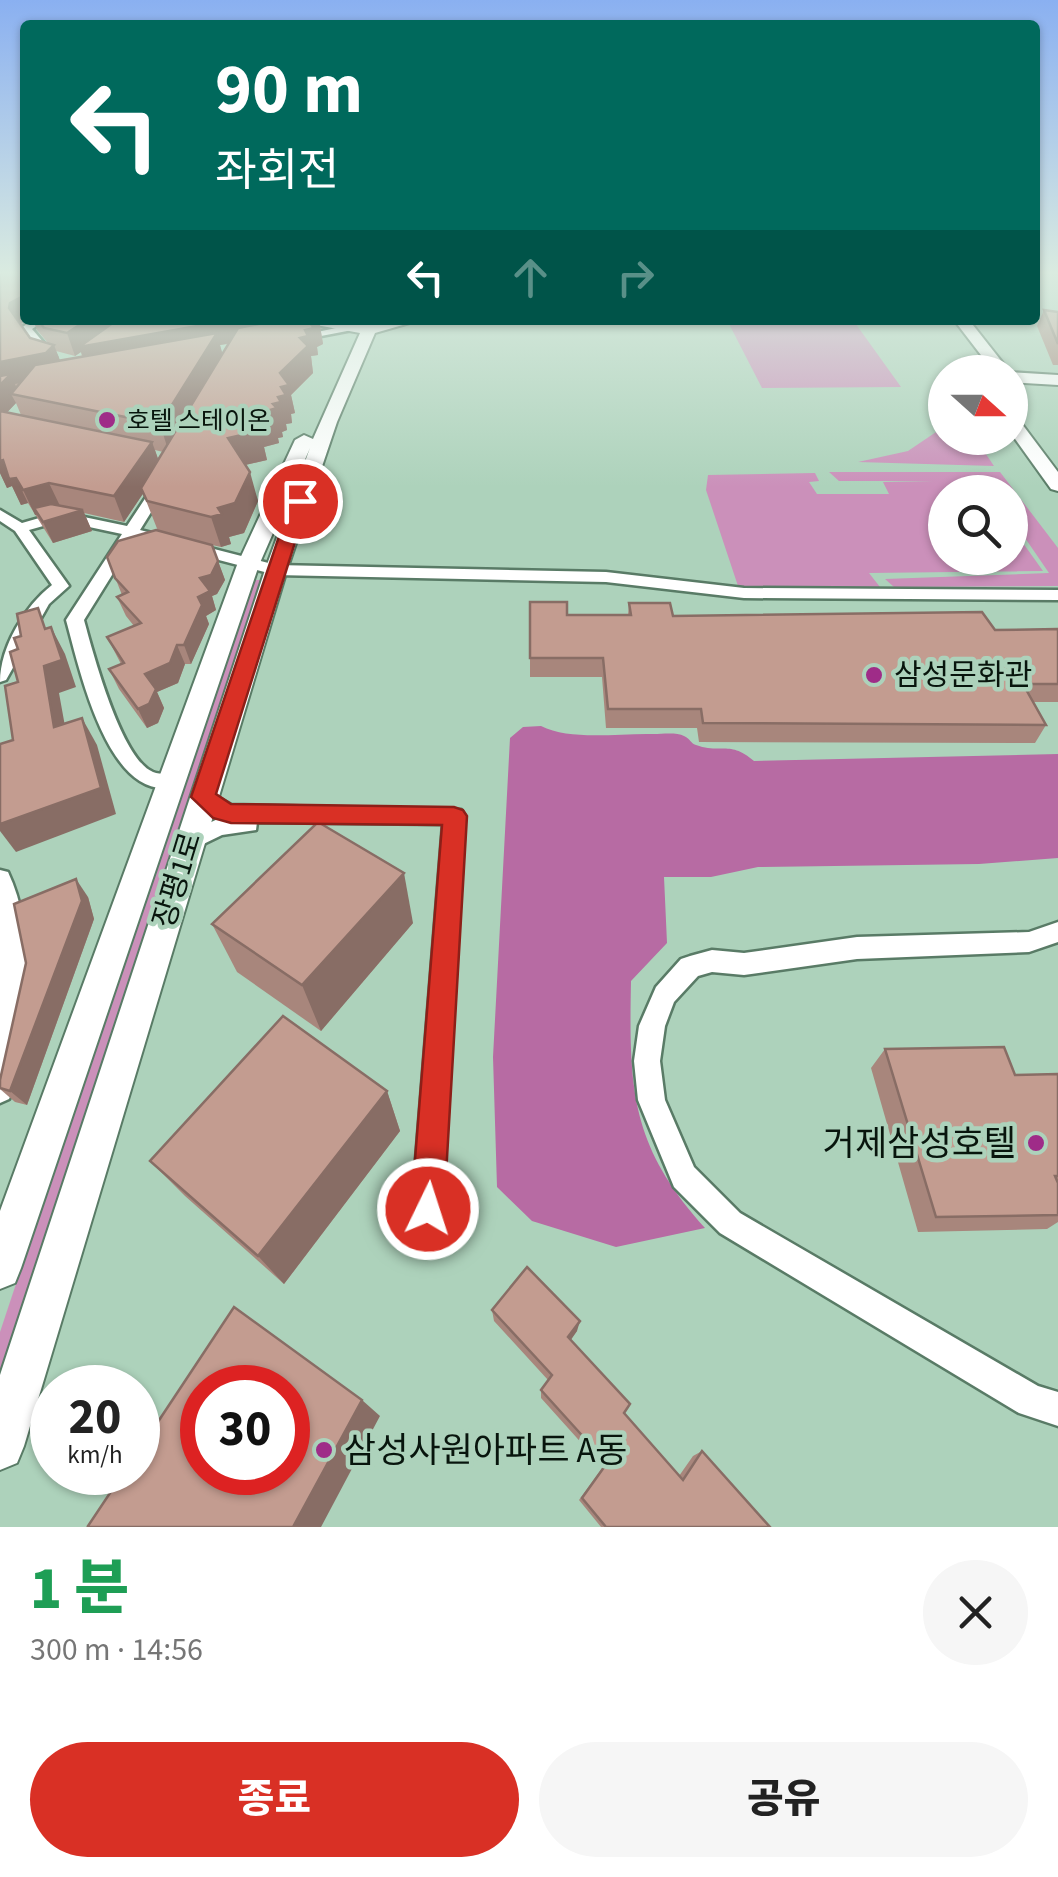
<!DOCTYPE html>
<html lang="ko">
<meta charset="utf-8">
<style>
body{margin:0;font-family:"Source Sans 3","Noto Sans KR",sans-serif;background:#f6f6f6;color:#222;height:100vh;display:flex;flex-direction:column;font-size:38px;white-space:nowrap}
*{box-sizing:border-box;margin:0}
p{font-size:32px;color:#767676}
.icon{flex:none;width:55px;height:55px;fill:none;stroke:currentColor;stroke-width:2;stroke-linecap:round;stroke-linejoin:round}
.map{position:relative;height:1527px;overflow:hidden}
.side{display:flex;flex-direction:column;background:#fff;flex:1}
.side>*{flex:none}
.top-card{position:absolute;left:20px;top:20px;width:1020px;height:305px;border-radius:10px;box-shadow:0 2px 8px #0004;background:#00695c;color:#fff;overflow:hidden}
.needle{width:65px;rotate:111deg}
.buttons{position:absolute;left:928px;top:355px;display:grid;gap:20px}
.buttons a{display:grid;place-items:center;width:100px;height:100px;border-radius:50%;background:#fff;box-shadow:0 2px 8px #0004;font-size:50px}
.speed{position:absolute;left:30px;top:1365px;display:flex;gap:20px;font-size:50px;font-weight:700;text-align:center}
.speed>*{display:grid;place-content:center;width:130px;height:130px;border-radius:50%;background:#fff;box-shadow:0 2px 8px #0004;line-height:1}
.speed small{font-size:25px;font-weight:400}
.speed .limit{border:15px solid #d22;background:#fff;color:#111}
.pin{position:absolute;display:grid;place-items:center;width:85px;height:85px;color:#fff;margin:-42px;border:5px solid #fff;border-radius:50%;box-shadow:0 2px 10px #0007}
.me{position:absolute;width:110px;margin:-55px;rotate:4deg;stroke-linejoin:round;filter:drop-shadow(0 0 8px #0008)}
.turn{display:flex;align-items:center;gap:35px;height:210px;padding:0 30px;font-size:45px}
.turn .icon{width:130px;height:130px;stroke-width:2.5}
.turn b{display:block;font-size:70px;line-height:85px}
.lanes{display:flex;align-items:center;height:95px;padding:0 30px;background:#0003;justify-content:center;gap:50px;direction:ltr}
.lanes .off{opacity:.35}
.round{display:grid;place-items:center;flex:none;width:105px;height:105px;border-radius:52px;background:#f6f6f6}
.overview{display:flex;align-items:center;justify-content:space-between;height:170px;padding:0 30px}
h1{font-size:60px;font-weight:800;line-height:75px;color:#1e9e55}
.button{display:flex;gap:20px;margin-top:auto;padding:20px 30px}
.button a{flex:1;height:115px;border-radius:60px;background:#d93025;color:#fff;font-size:40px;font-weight:800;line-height:115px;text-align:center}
.button a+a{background:#f6f6f6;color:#222}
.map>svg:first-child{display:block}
.green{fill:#cb90ba}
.forest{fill:#b76ba3}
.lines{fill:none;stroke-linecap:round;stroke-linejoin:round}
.street-casing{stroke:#597b66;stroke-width:5}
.secondary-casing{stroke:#597b66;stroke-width:4}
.street{fill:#fff;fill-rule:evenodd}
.secondary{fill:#fff;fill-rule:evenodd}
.wall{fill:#a8867c;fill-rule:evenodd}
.shaded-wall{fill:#886d65}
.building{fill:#c39c90;stroke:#886d65;stroke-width:2.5;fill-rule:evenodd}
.route{fill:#d93025;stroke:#8d1f18;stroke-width:2.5}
.poi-dot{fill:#9f2c88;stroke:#add2bb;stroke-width:4}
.labels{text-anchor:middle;stroke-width:9;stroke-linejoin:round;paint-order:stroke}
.far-poi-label{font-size:25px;fill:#08150d;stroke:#add2bb;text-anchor:start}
.poi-label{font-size:30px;fill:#08150d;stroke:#add2bb;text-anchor:start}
.street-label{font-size:30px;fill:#08150d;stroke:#add2bb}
.near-poi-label{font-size:35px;fill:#08150d;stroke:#add2bb;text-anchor:end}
</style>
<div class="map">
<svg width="1058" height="1527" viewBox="0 0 1058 1527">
<rect width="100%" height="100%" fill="#add2bb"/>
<g class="green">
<path d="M 727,320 L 853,320 L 901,387 L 762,388 Z"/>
<path d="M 945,426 L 945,438 L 975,438 L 994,466 L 858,462 L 908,451 Z"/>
<path d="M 829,472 L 1000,472 L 1058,548 L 1058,586 L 894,587 L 885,579 L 1049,573 L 1010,516 L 1010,492 L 994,492 L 986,481 L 981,481 L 987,492 L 945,492 L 945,558 L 1010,558 L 1010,525 L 1043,571 L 869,573 L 880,587 L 747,589 L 738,586 L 706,490 L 708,475 L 815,473 L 819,481 L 809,482 L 817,494 L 889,494 L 883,482 L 934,481 L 839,481 Z"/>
<path d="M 255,580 L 262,580 L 0,1417 L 0,1332 L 249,584 Z"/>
</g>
<path class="forest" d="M 541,726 C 570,741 618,733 654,734 C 662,734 677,732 684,736 C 691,739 690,743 696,745 C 721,754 730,740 754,761 L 1058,754 L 1058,858 L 979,864 L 758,867 L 711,877 L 664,877 L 667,943 L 631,981 C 629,1088 630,1145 705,1228 L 616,1247 L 532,1221 L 497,1187 L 493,1057 L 510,738 L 523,727 Z"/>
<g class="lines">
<g class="street-casing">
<g id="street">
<path d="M 33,320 L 46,320 L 32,329 L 56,357 L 56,361 L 43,359 L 21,328 Z"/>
<path d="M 369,321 L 374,324 L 373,326 L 295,341 L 289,338 Z"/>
<path d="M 161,481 L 168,485 L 140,530 L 276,565 L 606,572 L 744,588 L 1058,590 L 1058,600 L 744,598 L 606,582 L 276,575 L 135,538 L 84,620 C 93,653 121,759 153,772 C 161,775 170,773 177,776 L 180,781 L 177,786 C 108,807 79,666 66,620 L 122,534 L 61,521 L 29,530 L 69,586 L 49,604 L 6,680 L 0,682 C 0,647 25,606 52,585 L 15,531 L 0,521 L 0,510 L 22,523 L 60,512 L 127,526 L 156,482 Z"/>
<path d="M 203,789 L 231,805 L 461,810 L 465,816 L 442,1209 L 437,1219 L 427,1224 L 417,1219 L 412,1209 L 443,824 L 257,822 L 256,830 L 222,835 L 189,851 L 181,848 L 178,842 L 181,836 L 220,818 L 196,803 L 193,797 L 196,791 Z"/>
<path d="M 0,870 L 8,872 C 39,938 26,1022 13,1090 L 9,1099 L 0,1103 Z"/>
<path d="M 1058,922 L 1058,942 L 1029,952 L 857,959 L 744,975 L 712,972 L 698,976 L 674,1002 L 665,1026 L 660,1061 L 665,1100 L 694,1167 L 740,1213 L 1038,1386 L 1058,1392 L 1058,1426 L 1019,1413 L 720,1233 L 674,1187 L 638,1100 L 634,1061 L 639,1026 L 656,987 L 681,959 L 690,956 L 712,950 L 744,953 L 857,937 L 1029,932 Z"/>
</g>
</g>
<g class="secondary-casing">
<g id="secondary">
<path d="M 289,320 L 363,325 L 366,320 L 380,320 L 379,323 L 420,320 L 375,333 L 337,422 L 287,570 L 24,1446 L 17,1463 L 0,1470 L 0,1375 L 265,570 L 310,448 L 259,565 L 21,1268 L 15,1283 L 0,1289 L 0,1211 L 237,565 L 295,440 L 304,435 L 313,439 L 360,333 Z"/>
<path d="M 954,320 L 969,320 L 1010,372 L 1058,375 L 1058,385 L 1010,382 L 1010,372 L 994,372 Z"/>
<path d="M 1010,415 L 1016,416 L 1058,472 L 1058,491 L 1051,489 L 1010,432 Z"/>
</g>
</g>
<use href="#street" class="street"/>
<use href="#secondary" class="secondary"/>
</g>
<g class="wall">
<path d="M 0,273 L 25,273 L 25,320 L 20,324 L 30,338 L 48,343 L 37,330 L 33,320 L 319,320 L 323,344 L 317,347 L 318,355 L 311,356 L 313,373 L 291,395 L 295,413 L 291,414 L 292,423 L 286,424 L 287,430 L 282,432 L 283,437 L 278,438 L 279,443 L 264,447 L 267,460 L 245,465 L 258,501 L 244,533 L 229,537 L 231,544 L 221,547 L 212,545 L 225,580 L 217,594 L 212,596 L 216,610 L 206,616 L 209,624 L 191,664 L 185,664 L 178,683 L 157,692 L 164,708 L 158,723 L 147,728 L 119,689 L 109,669 L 121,664 L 107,637 L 134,626 L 126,616 L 117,597 L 122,595 L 107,557 L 158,531 L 143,493 L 124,522 L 84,513 L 92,531 L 53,543 L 28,503 L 21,505 L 12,486 L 7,488 L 0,473 ZM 228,344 L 222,354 L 220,345 ZM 56,351 L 75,356 L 81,352 L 82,357 L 60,361 ZM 16,403 L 21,415 L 7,412 ZM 155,450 L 163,452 L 158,459 Z"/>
<path d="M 1044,310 L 1058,312 L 1058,365 L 1053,365 L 1037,326 Z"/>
<path d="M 530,602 L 567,615 L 628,615 L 629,603 L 673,616 L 995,630 L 1058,629 L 1058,702 L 1033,702 L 1046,725 L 1035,743 L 699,742 L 697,728 L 606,728 L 602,677 L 530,677 Z"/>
<path d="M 88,897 L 94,919 L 27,1105 L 15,1102 L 0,1089 L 0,1080 Z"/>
<path d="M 413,923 L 321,1031 L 237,972 L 212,924 Z"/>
<path d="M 885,1049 L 1015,1075 L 1058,1074 L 1058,1222 L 1047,1229 L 918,1232 L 871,1068 Z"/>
<path d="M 387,1091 L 400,1131 L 284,1284 L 185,1196 L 150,1161 Z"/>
<path d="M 492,1310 L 577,1331 L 570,1340 L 624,1413 L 679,1476 L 693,1456 L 702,1451 L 770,1527 L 601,1527 L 579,1500 L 603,1467 L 541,1398 L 541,1390 L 548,1380 L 494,1321 Z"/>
</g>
<g class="shaded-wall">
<path d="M 24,295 L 25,320 L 27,320 L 19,325 L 9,308 L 10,303 Z"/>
<path d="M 87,320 L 319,320 L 323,344 L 317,347 L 318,355 L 311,356 L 313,373 L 291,395 L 295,413 L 291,414 L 292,423 L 286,424 L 287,430 L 282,432 L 283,437 L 278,438 L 279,443 L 264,447 L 267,460 L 236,467 L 228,438 L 253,419 L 270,410 L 278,397 L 280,373 L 305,330 L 310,328 L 220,345 L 224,359 L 169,453 L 160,424 L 88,370 L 81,352 L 75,356 L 67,333 Z"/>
<path d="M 54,345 L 63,368 L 55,377 L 15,384 L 20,396 L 11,394 L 16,403 L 0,420 L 0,362 Z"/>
<path d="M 152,442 L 161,467 L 124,522 L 114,496 Z"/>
<path d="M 3,460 L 16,478 L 28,503 L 21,505 L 12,486 L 7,488 L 0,473 L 0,461 Z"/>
<path d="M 250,472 L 258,501 L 244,533 L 229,537 L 231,544 L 221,547 L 211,517 Z"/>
<path d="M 49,483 L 61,508 L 34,508 L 37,515 L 35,515 L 23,490 Z"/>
<path d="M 83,510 L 92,531 L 53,543 L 43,522 Z"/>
<path d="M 218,561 L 225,580 L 217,594 L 212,596 L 216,610 L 206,616 L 209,624 L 191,664 L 184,645 L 198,597 L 200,578 Z"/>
<path d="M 51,627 L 65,654 L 76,687 L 59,693 L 70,754 L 54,727 L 44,666 Z"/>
<path d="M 177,645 L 185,664 L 178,683 L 157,692 L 164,708 L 158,723 L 147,728 L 138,709 L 145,674 Z"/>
<path d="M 82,718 L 97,745 L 116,814 L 16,852 L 0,831 L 0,824 Z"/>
<path d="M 404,873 L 413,923 L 321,1031 L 302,985 Z"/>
<path d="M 76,879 L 88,897 L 94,919 L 27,1105 L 10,1091 Z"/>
<path d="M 387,1091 L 400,1131 L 284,1284 L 258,1256 Z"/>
<path d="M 580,1321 L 577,1331 L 566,1347 L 568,1337 Z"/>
<path d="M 362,1400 L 380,1416 L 321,1527 L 293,1527 Z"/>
</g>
<g class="building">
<path d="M 0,273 L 25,273 L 25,295 L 10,303 L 9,308 L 30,338 L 54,345 L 46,353 L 0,362 Z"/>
<path d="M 1044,310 L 1058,312 L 1058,344 Z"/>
<path d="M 38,320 L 87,320 L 67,333 L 44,328 Z"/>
<path d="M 117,320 L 231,320 L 79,347 Z"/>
<path d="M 279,320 L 314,320 L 309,322 L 314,328 L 305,330 L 308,336 L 300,338 L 308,346 L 280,373 L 289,385 L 281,387 L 286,395 L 278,397 L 281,402 L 273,404 L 277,408 L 270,410 L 273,415 L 253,419 L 260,431 L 228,438 L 250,472 L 235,503 L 218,508 L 222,514 L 211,517 L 147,501 L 141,488 L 238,328 Z"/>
<path d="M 217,333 L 160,424 L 11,394 L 35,365 Z"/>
<path d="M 11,374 L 0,385 L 0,376 Z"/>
<path d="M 0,411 L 152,442 L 114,496 L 49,483 L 23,490 L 16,478 L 9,479 L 3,460 L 0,461 Z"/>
<path d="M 51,504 L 83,510 L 43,522 L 34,508 Z"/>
<path d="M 156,530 L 212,545 L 218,561 L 211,575 L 200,578 L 210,591 L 198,597 L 202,605 L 184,645 L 177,645 L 170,663 L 145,674 L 156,689 L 149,704 L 138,709 L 109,669 L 124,663 L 107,637 L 141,623 L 117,597 L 128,592 L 115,578 L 107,557 L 118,541 Z"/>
<path d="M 530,602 L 567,602 L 567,615 L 631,615 L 629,603 L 670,603 L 673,616 L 982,612 L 995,630 L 1058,629 L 1058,684 L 1023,684 L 1046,725 L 703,723 L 701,709 L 608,709 L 603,658 L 530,658 Z"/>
<path d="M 38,608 L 45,629 L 51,627 L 62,660 L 44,666 L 54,727 L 82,718 L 101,788 L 0,824 L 0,744 L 13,740 L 5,686 L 18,682 L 10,652 L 18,649 L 14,638 L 21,636 L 17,614 Z"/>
<path d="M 318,822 L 404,873 L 302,985 L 212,924 Z"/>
<path d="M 76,879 L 82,901 L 10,1091 L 0,1088 L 0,1080 L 26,963 L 14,904 Z"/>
<path d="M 283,1016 L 387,1091 L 258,1256 L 150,1161 Z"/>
<path d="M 1004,1047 L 1015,1075 L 1058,1074 L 1058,1176 L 1055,1176 L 1058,1183 L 1058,1215 L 936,1217 L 885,1049 Z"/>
<path d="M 527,1267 L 580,1321 L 568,1337 L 630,1404 L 624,1413 L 683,1480 L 702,1451 L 770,1527 L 606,1527 L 582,1498 L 607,1463 L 541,1390 L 552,1375 L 492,1310 Z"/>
<path d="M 234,1307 L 362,1400 L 293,1527 L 90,1527 L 88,1526 L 124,1472 L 138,1472 L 138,1452 ZM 202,1388 L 288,1388 L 288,1472 L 202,1472 Z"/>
</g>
<linearGradient id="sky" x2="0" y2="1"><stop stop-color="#8ab0f1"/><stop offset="0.56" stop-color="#daebe0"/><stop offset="1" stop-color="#daebe0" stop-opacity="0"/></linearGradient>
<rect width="1058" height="487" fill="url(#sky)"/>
<path class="route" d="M 300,496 L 308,501 L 216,794 L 231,804 L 454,807 L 463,810 L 467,816 L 444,1209 L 439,1221 L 428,1225 L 416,1221 L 411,1209 L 442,825 L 231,823 L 213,818 L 191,797 L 291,501 Z"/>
<g class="poi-dot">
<circle cx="107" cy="420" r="10"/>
<circle cx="874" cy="675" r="10"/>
<circle cx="1036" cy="1143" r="10"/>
<circle cx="324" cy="1450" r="10"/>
</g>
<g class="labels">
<g class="far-poi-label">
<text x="127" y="429">호텔 스테이온</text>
</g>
<g class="poi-label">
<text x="894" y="685">삼성문화관</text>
</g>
<g class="street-label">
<text transform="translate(177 880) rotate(-73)" y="10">장평1로</text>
</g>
<g class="near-poi-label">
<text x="1016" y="1155">거제삼성호텔</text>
<text x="344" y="1462" text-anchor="start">삼성사원아파트 A동</text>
</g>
</g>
</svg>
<div class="buttons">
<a><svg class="needle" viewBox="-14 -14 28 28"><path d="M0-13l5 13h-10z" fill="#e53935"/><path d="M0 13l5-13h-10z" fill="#767676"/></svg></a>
<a><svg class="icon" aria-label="search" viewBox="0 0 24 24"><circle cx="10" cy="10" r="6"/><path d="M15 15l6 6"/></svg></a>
</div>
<div class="speed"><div>20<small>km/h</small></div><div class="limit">30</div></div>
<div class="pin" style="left:300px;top:501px;background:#d93025"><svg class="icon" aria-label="arrive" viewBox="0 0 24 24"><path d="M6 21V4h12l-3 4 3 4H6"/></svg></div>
<svg class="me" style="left:428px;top:1209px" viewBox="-20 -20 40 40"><circle r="17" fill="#d93025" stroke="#fff" stroke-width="3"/><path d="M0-11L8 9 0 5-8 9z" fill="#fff"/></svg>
<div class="top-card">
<div class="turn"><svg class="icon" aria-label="left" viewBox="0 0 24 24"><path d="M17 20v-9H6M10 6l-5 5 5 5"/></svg><div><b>90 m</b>좌회전</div></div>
<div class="lanes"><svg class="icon" aria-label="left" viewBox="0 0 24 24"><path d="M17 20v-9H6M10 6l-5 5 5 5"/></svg><svg class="icon off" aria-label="ahead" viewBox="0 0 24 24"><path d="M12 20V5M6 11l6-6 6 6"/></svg><svg class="icon off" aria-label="right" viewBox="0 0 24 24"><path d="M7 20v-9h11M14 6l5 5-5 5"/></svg></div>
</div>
</div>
<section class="side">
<div class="overview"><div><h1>1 분</h1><p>300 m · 14:56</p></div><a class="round"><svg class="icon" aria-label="close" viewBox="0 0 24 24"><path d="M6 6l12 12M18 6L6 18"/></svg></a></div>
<div class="button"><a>종료</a><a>공유</a></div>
</section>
